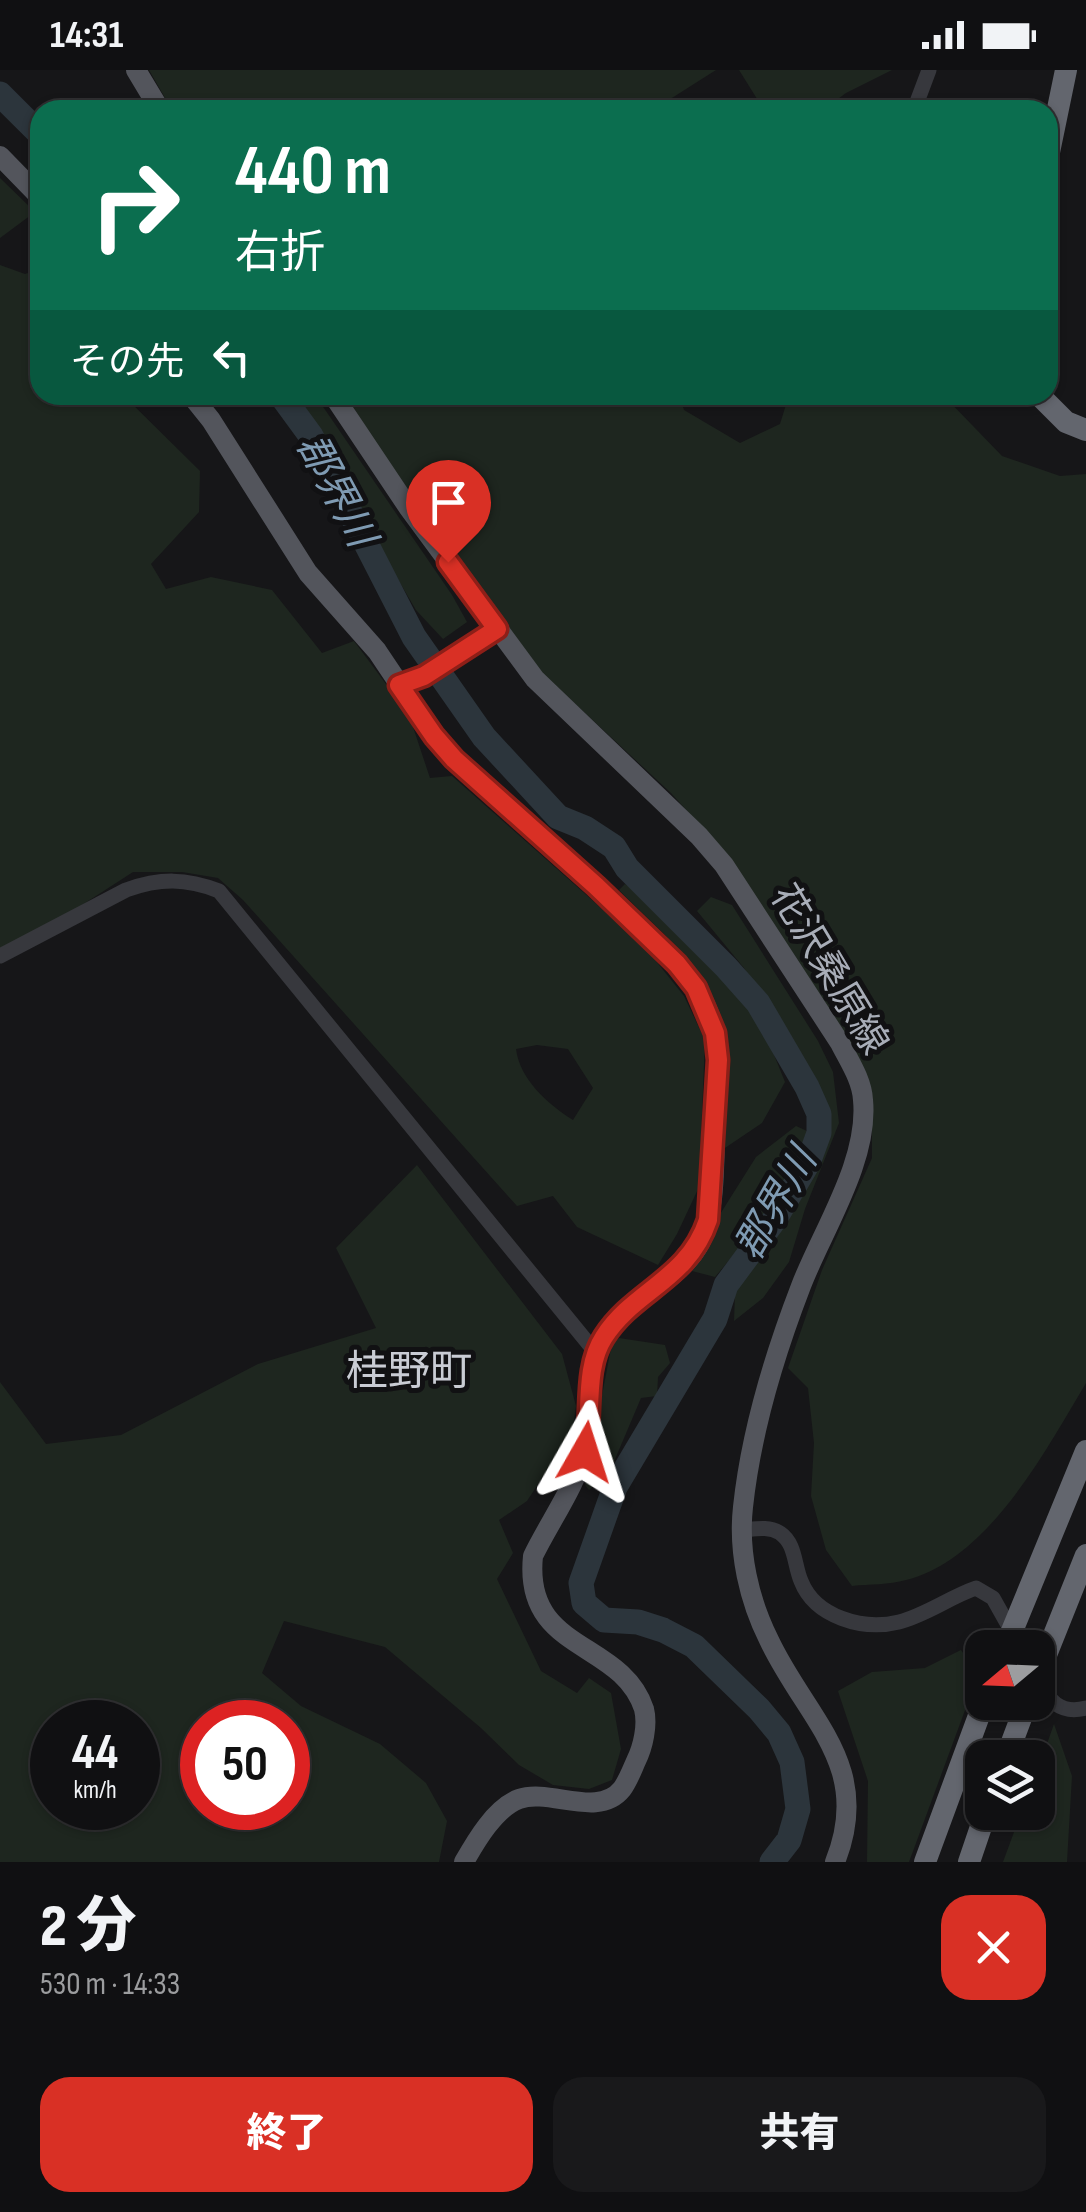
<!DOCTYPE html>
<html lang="ja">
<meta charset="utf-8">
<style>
body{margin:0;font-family:"Sofia Sans Condensed","Noto Sans JP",sans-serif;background:#19191b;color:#f1f3f6;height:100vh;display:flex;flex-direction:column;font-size:38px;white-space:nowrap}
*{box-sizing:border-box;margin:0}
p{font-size:32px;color:#9c9d9f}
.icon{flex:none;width:55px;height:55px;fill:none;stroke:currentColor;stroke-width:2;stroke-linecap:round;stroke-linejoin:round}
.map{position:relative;height:1792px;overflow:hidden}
.drawer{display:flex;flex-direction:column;background:#101012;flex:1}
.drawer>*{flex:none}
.top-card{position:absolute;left:30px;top:30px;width:1028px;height:305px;border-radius:30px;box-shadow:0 2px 8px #0004,0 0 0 2px #303032;background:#0b6e4f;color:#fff;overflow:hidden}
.needle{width:65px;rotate:251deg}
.buttons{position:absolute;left:965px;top:1560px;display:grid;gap:20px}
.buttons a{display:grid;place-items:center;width:90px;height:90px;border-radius:20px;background:#101012;box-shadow:0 2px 8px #0004,0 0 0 2px #303032;font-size:50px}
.speed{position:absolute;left:30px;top:1630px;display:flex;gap:20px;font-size:50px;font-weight:700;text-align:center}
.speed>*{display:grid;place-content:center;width:130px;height:130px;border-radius:50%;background:#101012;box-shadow:0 2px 8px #0004,0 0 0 2px #303032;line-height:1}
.speed small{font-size:25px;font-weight:400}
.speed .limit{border:15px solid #d22;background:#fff;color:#111}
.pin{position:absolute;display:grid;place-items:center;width:85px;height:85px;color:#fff;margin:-102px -42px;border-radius:50% 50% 50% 0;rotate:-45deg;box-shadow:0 0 10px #0007}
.pin .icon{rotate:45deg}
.me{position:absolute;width:110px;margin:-55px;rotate:6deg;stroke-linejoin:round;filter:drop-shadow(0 0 8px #0008)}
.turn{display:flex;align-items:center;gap:35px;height:210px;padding:0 40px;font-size:45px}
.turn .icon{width:130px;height:130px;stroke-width:2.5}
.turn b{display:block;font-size:70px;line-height:85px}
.then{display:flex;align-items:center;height:95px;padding:0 40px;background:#0003;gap:20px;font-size:38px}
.round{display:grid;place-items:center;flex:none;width:105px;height:105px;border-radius:30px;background:#19191b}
.head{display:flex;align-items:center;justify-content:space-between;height:170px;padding:0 40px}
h1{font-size:60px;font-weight:800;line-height:75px}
.action{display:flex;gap:20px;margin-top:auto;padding:20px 40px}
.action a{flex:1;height:115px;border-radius:30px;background:#d93025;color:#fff;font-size:40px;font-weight:800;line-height:115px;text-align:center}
.action a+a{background:#19191b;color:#f1f3f6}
.status{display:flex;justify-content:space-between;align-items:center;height:70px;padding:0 50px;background:#101012;direction:ltr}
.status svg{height:28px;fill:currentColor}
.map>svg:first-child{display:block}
.green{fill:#1e261f;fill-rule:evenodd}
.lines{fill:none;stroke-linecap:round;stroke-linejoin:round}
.river{stroke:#2c353c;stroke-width:25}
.minor{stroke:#37383d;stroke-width:15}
.major{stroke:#53555c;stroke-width:20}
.highway{stroke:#63666e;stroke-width:22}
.highway-bridge{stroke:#63666e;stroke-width:22}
.route-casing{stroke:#8d1f18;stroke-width:25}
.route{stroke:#d93025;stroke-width:18}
.labels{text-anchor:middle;stroke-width:10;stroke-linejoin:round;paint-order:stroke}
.street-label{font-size:38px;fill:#a8adb8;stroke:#111113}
.water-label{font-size:40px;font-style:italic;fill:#7f9bb3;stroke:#111113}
.quarter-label{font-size:42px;fill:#c9ccd4;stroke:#111113}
</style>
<div class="status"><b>14:31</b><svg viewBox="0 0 49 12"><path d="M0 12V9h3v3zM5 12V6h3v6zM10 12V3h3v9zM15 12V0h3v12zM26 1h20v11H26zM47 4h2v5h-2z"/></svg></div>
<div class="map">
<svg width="1086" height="1792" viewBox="0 0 1086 1792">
<rect width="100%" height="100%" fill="#161618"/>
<g class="green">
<path d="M 149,0 L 716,0 L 653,40 L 172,40 Z"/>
<path d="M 739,0 L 892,0 L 846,23 L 823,40 L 771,40 L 759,32 Z"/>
<path d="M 0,108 L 35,142 L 0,168 Z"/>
<path d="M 0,195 L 25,204 L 40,199 L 40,325 L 123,325 L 200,401 L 199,442 L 151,494 L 166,519 L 211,507 L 272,520 L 322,583 L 354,571 L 409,645 L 430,708 L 452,706 L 644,876 L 684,926 L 705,970 L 699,1117 L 677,1164 L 658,1195 L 577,1157 L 553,1126 L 517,1136 L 243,830 L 218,808 L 182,802 L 133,802 L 0,888 ZM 537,975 L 568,979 L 593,1018 L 573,1050 C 548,1034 520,1010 516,979 Z"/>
<path d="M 290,325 L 315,325 L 452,525 L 467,552 L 443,569 L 416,540 Z"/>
<path d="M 346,325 L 679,325 L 684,340 L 740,373 L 780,354 L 789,325 L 943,325 L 1002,386 L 1060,406 L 1086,404 L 1086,1313 C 1046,1380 988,1490 906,1510 C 889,1515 869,1514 852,1516 L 826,1480 L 811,1426 L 814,1373 L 808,1318 L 788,1298 L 822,1200 L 872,1088 L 872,1032 L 728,787 L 671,723 L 543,604 L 384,387 Z"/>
<path d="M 625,814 L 653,833 L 758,945 L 785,1012 L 762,1053 L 722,1080 C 722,1047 729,986 722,955 C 710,899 657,859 619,820 Z"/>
<path d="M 711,827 L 732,835 L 818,971 L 833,1002 L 839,1053 L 805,1139 L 789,1192 L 763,1228 L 734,1251 L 735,1223 L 804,1121 L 826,1052 L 820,1029 L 744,898 L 697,841 Z"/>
<path d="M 796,1056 L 807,1061 L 781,1130 L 750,1158 L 741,1176 L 715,1207 L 692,1201 L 710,1176 L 717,1149 L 756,1087 Z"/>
<path d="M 417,1095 L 562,1284 L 576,1336 L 568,1394 L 552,1393 L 527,1431 L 499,1450 L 513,1483 L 497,1509 L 541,1601 L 577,1623 L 589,1608 L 611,1623 L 621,1679 L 612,1710 L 589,1719 L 553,1715 L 519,1695 L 481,1658 L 385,1577 L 284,1551 L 262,1603 L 301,1636 L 380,1674 L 426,1713 L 447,1751 L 439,1792 L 0,1792 L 0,1312 L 46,1374 L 121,1365 L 258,1294 L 376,1258 L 336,1178 ZM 52,1652 L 138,1652 L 138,1738 L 52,1738 ZM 288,1652 L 288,1738 L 202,1738 L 202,1652 Z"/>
<path d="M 619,1268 L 665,1275 L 670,1293 L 658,1307 L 657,1326 L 641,1328 L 610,1401 L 589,1420 L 585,1415 L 598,1377 L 599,1341 L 612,1273 Z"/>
<path d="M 961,1580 L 978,1605 L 909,1792 L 867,1792 L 868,1711 L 838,1621 L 872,1602 L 925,1598 Z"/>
<path d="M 1054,1654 L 1072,1706 L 1067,1792 L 1003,1792 L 1021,1743 L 1038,1742 L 1038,1699 Z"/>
</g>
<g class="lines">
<g class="river">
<path d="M 0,24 L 40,64"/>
<path d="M 281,325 L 311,366 L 414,567 L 484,667 L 558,747 L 585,758 L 614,777 L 627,798 L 726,897 L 758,933 L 807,1017 L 819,1044 L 819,1063 L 808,1093 L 775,1149 L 726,1215 L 715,1249 L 615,1417 L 581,1513 L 584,1533 L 604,1550 L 638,1552 L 663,1560 L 694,1576 L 759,1639 L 779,1663 L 792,1692 L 798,1739 L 789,1770 L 772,1792"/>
</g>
<g class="minor">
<path d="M 914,40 L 929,0"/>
<path d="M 399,615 L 424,606 L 497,559"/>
<path d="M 0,886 L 126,820 C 160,808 186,808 219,821 L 592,1278 L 595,1287"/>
<path d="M 743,1460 C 755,1459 769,1456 780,1463 C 796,1474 794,1495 801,1511 C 815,1547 863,1561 899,1552 C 926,1545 950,1527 976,1518 L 993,1528 L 1021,1578"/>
<path d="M 1038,1609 C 1048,1630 1060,1645 1086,1638"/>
</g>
<g class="major">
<path d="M 136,0 L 160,40"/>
<path d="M 0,86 L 40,127"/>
<path d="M 191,325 L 211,350 L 308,503 L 377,581 L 434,666 L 455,689 C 515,742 576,796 634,853 C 662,880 696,907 710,946 C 723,984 716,1026 715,1066 C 714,1098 715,1142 701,1171 C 680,1214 621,1230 601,1273 C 586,1306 595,1343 586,1377 C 576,1416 550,1451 533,1486 C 523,1583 621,1569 644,1639 C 648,1655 643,1677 636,1691 C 632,1700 628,1711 622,1719 C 598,1749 550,1718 519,1729 C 495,1738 476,1771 464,1792"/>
<path d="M 333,325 L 408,437 L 535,609 L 699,766 L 724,795 L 840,973 C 849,991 862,1010 863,1030 C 869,1091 822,1161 801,1216 C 774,1286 751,1362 743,1437 C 738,1482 749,1530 769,1570 C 806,1649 874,1695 835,1792"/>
</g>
<g class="highway">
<path d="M 1048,87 L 1066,0"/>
<path d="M 1039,325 L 1066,352 L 1086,360"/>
<path d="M 1038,1605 L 1086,1485"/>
<path d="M 1006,1688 L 1027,1632"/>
<path d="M 925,1792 L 984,1632"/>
<path d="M 969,1792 L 986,1742"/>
</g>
<path class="highway-bridge" d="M 1005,1578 L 1086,1381"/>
</g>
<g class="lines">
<g class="route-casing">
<path id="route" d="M 448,492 L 497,559 L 424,606 L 399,615 L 434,666 L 454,689 L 596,816 L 677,894 L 696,918 L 715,963 L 718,990 L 708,1150 C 688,1210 634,1220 604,1267 C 583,1299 593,1346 585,1382"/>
</g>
<use href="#route" class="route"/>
</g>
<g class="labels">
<g class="street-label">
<text transform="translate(830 899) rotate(59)" y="13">花沢桑原線</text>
</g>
<g class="water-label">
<text transform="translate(337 420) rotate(62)" y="14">郡界川</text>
<text transform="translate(775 1133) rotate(-60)" y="14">郡界川</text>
</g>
<g class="quarter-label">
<text x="409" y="1315">桂野町</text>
</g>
</g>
</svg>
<div class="buttons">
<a><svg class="needle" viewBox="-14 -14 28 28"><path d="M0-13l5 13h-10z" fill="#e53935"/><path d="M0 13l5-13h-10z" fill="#9c9d9f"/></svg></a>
<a><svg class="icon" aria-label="layers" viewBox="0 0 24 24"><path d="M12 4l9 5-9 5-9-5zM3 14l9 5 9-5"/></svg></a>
</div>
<div class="speed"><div>44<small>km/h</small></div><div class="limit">50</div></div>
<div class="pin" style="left:448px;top:492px;background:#d93025"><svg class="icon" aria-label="arrive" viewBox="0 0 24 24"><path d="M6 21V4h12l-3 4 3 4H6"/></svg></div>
<svg class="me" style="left:585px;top:1382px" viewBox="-20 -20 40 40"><path d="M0-17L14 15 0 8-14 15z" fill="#d93025" stroke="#fff" stroke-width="4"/></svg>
<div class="top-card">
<div class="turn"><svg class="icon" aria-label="right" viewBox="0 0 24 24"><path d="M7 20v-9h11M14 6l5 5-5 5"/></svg><div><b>440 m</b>右折</div></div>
<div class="then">その先<svg class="icon" aria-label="left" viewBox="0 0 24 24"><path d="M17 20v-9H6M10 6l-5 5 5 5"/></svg></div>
</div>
</div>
<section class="drawer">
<div class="head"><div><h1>2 分</h1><p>530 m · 14:33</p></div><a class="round" style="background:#d93025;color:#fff"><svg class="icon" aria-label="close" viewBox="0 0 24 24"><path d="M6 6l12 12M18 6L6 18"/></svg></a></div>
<div class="action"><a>終了</a><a>共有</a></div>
</section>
